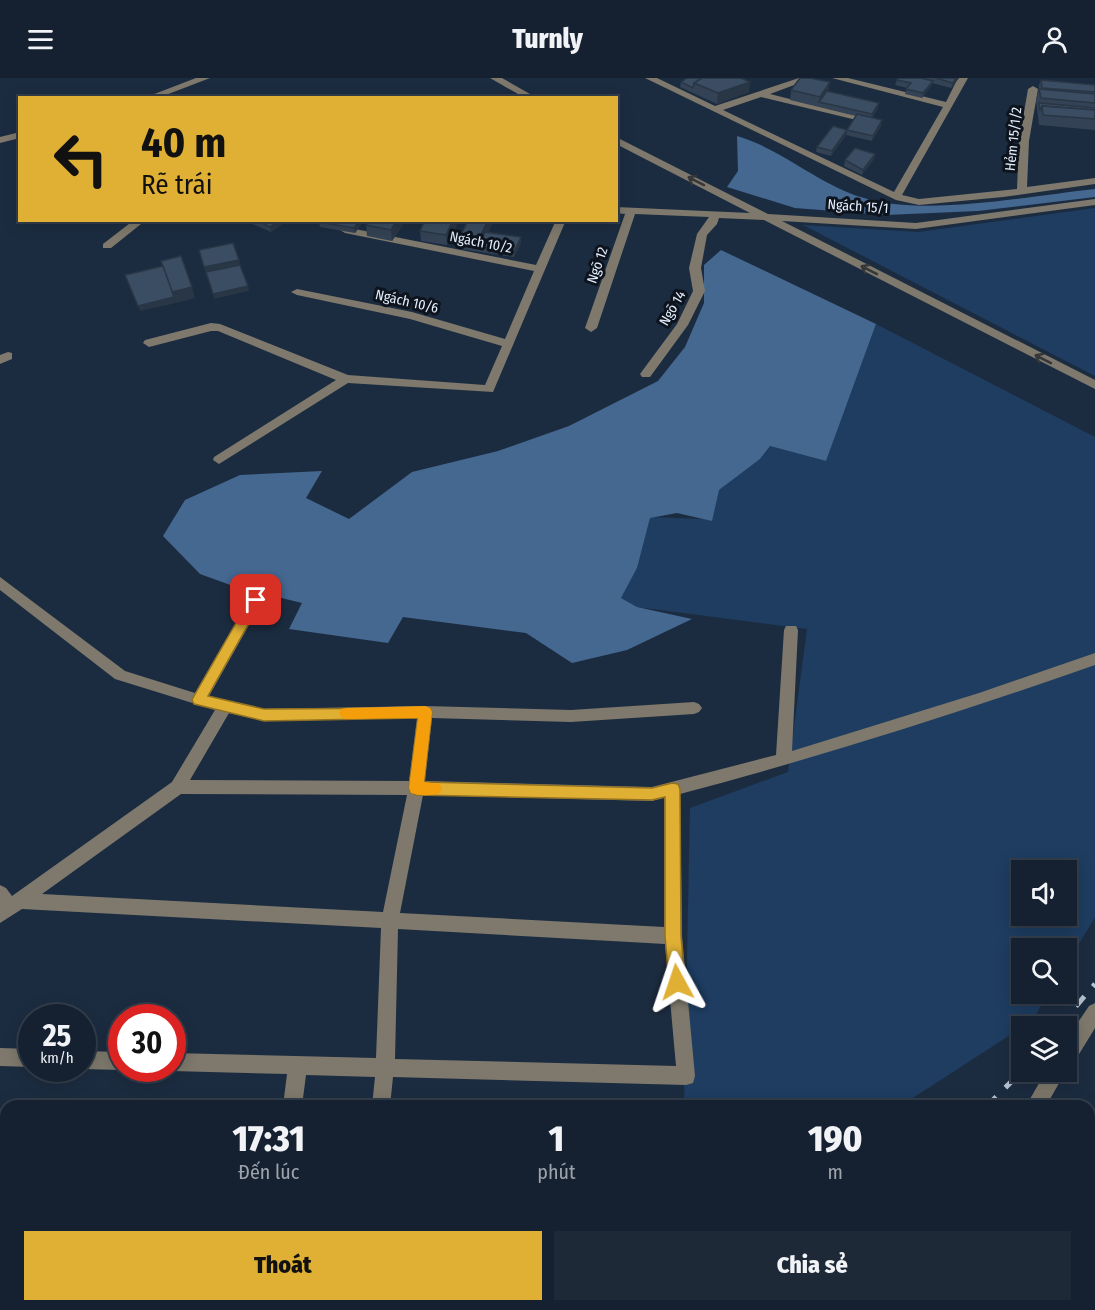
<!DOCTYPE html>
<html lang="vi">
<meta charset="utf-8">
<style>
body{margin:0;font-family:"Fira Sans Condensed",sans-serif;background:#1e2938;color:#f1f3f6;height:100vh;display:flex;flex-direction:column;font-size:22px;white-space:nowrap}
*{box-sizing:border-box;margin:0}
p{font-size:20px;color:#9da3ab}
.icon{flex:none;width:33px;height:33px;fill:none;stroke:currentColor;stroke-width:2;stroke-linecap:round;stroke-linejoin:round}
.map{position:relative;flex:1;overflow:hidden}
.details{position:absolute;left:0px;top:1022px;width:1095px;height:212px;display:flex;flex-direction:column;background:#152130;border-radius:18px 18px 0 0;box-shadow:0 3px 15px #0003,0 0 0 2px #343e4c}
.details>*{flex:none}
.hud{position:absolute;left:18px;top:18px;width:600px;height:126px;border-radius:0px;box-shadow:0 3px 15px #0003,0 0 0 2px #343e4c;background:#e0b034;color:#111;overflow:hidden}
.buttons{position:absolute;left:1011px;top:782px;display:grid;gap:12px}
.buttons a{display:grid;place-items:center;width:66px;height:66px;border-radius:0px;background:#152130;box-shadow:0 3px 15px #0003,0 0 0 2px #343e4c;font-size:30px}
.speed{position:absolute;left:18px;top:926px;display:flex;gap:12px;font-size:30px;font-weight:700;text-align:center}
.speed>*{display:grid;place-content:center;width:78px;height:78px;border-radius:50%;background:#152130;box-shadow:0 3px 15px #0003,0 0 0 2px #343e4c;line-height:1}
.speed small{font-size:15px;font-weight:400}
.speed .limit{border:9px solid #d22;background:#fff;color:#111}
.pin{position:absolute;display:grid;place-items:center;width:51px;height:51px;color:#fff;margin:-26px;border-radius:12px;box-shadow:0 3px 9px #0006}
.me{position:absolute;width:66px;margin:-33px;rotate:355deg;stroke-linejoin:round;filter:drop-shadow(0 0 4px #0008)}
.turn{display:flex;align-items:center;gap:21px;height:126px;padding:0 24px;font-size:27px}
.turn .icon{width:78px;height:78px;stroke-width:2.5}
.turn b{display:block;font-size:42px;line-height:51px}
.eta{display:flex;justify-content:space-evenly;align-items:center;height:102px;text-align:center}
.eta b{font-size:36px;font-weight:800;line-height:42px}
.cta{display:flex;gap:12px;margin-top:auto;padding:12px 24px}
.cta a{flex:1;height:69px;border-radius:0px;background:#e0b034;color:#111;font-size:24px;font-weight:800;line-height:69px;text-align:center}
.cta a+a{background:#1e2938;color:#f1f3f6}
header{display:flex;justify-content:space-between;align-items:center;height:78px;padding:0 24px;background:#152130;font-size:27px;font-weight:800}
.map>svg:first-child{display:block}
.green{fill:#1e3d61;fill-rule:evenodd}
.water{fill:#456891}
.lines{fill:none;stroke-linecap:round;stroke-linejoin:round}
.minor{fill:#7e796c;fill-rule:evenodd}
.major{fill:#d2c7ae;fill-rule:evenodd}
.rail{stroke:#b8c3d3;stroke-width:5;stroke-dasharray:13 13;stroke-linecap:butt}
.wall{fill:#334254}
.shaded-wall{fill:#293645}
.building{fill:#3b4d62;stroke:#293645;stroke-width:1.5}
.oneway{stroke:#353739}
.route{fill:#e0b034;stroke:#927222;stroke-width:1.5}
.slow{fill:#f59e0b}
.labels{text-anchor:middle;stroke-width:6;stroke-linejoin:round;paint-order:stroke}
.far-street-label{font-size:14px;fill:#e5effd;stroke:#0d141d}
</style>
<header><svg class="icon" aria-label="menu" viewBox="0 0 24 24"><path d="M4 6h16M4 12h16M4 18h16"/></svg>Turnly<svg class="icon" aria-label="person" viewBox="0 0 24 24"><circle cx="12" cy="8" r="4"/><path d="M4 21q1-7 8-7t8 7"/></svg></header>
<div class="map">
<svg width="1095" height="1232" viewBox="0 0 1095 1232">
<rect width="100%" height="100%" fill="#1c2c40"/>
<g class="green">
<path d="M 1095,130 L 1095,298 L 803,147 L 918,154 Z"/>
<path d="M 876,246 L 1095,359 L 1095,839 L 1067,886 L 1066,870 L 1022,870 L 1022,915 L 1049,915 L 1032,943 L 902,1027 L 684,1027 L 690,730 L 788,694 L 807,551 L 637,529 L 621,520 L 637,490 L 650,439 L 704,441 L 719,412 L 760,381 L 770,368 L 826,383 ZM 1022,792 L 1066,792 L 1066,837 L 1022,837 Z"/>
</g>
<g class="water">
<path d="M 737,58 C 782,71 819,107 864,120 C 926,139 1029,118 1095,111 L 1095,119 L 978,133 L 886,137 L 795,130 L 727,109 L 738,93 Z"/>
<path d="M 721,172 L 876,246 L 826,383 L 770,368 L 760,381 L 719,412 L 712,443 L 677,435 L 650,440 L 637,490 L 621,520 L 637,529 L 692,541 L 627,572 L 572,585 L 526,555 L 403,539 L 388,565 L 289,551 L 302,525 L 236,509 L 200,496 L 163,458 L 185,422 L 240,397 L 322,393 L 306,420 L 349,441 L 412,394 L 498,373 L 569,348 L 658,303 L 685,269 L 704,225 L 704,187 Z"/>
</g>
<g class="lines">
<g class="minor">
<path d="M 196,0 L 210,0 L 158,20 L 144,20 Z"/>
<path d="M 490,0 L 502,0 L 537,20 L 525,20 Z"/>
<path d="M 645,0 L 657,0 L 715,28 L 799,0 L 813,0 L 770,16 L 869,41 L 869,45 L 761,19 L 723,32 L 894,114 L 943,29 L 832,0 L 848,0 L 946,24 L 958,0 L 968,0 L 902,117 L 919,121 L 1017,111 L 1019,63 L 1028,11 L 1033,8 L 1038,11 L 1029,63 L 1027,109 L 1095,100 L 1095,106 L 1003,119 L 919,127 L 896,122 Z"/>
<path d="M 20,54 L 20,60 L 0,65 L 0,59 Z"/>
<path d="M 616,59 L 768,136 L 916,145 L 1095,121 L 1095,127 L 916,151 L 782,143 L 1095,302 L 1095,311 L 764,142 L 719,140 L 717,146 L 707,157 L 701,190 L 705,213 L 688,247 L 650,299 L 642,299 L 640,296 L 677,246 L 693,213 L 689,190 L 697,156 L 709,139 L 635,136 L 597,250 L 591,254 L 585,250 L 625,136 L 616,135 L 616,129 L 750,135 L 616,66 Z"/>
<path d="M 134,142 L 146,142 L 111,170 L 103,170 L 103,166 Z"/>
<path d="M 556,142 L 566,142 L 493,314 L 348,305 L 219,386 L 213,382 L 214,379 L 336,302 L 218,253 L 211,253 L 149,269 L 143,265 L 145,262 L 211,245 L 220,246 L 348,297 L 485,307 L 502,268 L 410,241 L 297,217 L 291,214 L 297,211 L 412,234 L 505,261 L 534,193 L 345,155 L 340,152 L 345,149 L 536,187 Z"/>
<path d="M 8,274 L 12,275 L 12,281 L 0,286 L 0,277 Z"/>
<path d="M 0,499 L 125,593 L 195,615 L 251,518 L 261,518 L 263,522 L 209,618 L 264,631 L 425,628 L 571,632 L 694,624 L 699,626 L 702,630 L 699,634 L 694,636 L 571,644 L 432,640 L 425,703 L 652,709 L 776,677 L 784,552 L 786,548 L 796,548 L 798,552 L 792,673 L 979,615 L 1095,575 L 1095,587 C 958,635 820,679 680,716 L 682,858 L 695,998 L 693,1005 L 686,1007 L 393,999 L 390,1028 L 372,1028 L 375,999 L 306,997 L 302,1028 L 283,1028 L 287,996 L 172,993 L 165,990 L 172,990 L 172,975 L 376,980 L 381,850 L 22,831 L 0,845 L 0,807 L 6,810 L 12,818 L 172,704 L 215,632 L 115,601 L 0,512 ZM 229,635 L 264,643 L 417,640 L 409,703 L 190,702 ZM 181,716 L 407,717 L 383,834 L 42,816 ZM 423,717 L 652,723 L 664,720 L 664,849 L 400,835 ZM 398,851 L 665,866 L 676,988 L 395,981 Z"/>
<path d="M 1095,925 L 1095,950 L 1073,986 L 1066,988 L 1066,962 L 1089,928 Z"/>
<path d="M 0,970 L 32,971 L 32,989 L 0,988 Z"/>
<path d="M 82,973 L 122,974 L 122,990 L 127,990 L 122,992 L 82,991 L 79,990 L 82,990 Z"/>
<path d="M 1046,993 L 1066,993 L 1046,1028 L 1026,1028 Z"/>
<path d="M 786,1227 L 812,1227 L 810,1232 L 784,1232 Z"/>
</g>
<path class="major" d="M 1089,1092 L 1095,1093 L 1095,1113 L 1089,1112 Z"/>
<g class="rail">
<path d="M 1059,948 L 1095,906"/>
<path d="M 987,1028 L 1022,993"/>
<path d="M 0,1218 L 6,1220"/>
<path d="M 29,1227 L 45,1232"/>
<path d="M 569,1232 L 588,1227"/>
</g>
</g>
<g class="wall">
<path d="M 898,0 L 959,0 L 951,10 L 932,5 L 931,8 L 922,20 L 905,16 L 907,10 L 895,7 Z"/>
<path d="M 744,1 L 749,14 L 717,26 L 680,9 L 681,4 Z"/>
<path d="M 1041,2 L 1095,7 L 1095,52 L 1039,47 L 1036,22 L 1039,11 L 1039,7 Z"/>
<path d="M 830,4 L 828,13 L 878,30 L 872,40 L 881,48 L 872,63 L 846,57 L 847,52 L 856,38 L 790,22 L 791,12 Z"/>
<path d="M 846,57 L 831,78 L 816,74 L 817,69 Z"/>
<path d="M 875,76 L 874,81 L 862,97 L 844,88 L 845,82 Z"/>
<path d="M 252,142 L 287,142 L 287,143 L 271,154 L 253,146 Z"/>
<path d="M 364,142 L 355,155 L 320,149 L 319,144 Z"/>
<path d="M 369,142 L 406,142 L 392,163 L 367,158 L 366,147 Z"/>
<path d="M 425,142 L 459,142 L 447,167 L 421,163 L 420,153 Z"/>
<path d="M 494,142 L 488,155 L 521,159 L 521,165 L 514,179 L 460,171 L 459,161 Z"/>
</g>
<g class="shaded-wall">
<path d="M 956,0 L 959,0 L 951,10 L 953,5 Z"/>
<path d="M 933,3 L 931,8 L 922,20 L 923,15 Z"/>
<path d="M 750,4 L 749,14 L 717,26 L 718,15 Z"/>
<path d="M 830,4 L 828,15 L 819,24 L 820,19 Z"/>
<path d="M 879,25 L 878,30 L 871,41 L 872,36 Z"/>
<path d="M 882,42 L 881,48 L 872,63 L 873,58 Z"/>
<path d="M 847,52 L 846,57 L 831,78 L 832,73 Z"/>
<path d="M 875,76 L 874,81 L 862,97 L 863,92 Z"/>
<path d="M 279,142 L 287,143 L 271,154 L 270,149 Z"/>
<path d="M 360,142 L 364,142 L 355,155 L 354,150 Z"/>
<path d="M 397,142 L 406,142 L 392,163 L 391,152 Z"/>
<path d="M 453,142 L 459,142 L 447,167 L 446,157 Z"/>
<path d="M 488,142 L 494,142 L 481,169 L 478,169 L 478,163 Z"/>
<path d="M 521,159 L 521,165 L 514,179 L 514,174 Z"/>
<path d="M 239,182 L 242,192 L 207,200 L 204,189 Z"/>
<path d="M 248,208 L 249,213 L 214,221 L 213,216 Z"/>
<path d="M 192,209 L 195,220 L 176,225 L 172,214 Z"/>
<path d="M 174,219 L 176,225 L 140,233 L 138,228 Z"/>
</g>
<g class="building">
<path d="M 687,0 L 702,0 L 694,5 L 693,10 L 681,4 Z"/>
<path d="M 702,0 L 741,0 L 750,4 L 718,15 L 694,5 Z"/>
<path d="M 800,0 L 810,0 L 830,4 L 820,19 L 791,12 Z"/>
<path d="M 898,0 L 921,0 L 933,3 L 923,15 L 906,11 L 911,5 L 897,2 Z"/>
<path d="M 936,0 L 956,0 L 953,5 Z"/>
<path d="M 1041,2 L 1095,7 L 1095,14 L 1042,10 Z"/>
<path d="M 1039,11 L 1095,16 L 1095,25 L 1041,20 Z"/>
<path d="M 827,13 L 879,25 L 872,36 L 819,24 Z"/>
<path d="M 1039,25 L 1095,30 L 1095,32 L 1042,28 L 1040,33 Z"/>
<path d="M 1042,28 L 1095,32 L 1095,41 L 1043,37 Z"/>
<path d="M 857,36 L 882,42 L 873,58 L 847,52 Z"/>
<path d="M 833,48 L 847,52 L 832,73 L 817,69 Z"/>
<path d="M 855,70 L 875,76 L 863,92 L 845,82 Z"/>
<path d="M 256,142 L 279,142 L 270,149 Z"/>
<path d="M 320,142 L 360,142 L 354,150 L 319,144 Z"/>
<path d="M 369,142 L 397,142 L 391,152 L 366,147 Z"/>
<path d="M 425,142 L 453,142 L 446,157 L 420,153 Z"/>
<path d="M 468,142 L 488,142 L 478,163 L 459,161 Z"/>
<path d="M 485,154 L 521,159 L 514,174 L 478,169 Z"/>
<path d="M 233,165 L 239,182 L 204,189 L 199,172 Z"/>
<path d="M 181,178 L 192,209 L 172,214 L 161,183 Z"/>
<path d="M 240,187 L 248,208 L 213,216 L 206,194 Z"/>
<path d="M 163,188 L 174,219 L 138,228 L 125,197 Z"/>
</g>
<defs><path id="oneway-shaft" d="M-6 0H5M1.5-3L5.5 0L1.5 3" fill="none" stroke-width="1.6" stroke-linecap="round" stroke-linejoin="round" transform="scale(1.5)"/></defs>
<g class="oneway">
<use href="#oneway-shaft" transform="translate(696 103) rotate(-153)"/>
<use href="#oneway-shaft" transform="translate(869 192) rotate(-153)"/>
<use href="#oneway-shaft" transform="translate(1043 281) rotate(-153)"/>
</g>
<path class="route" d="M 256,517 L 262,522 L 208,618 L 264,631 L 430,630 L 432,634 L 424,704 L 652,710 L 672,705 L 678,706 L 680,711 L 681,858 L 685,904 L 683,910 L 677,912 L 671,910 L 669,904 L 665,858 L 665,719 L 652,722 L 416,717 L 411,715 L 409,710 L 418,640 L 264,643 L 194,626 L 192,622 L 194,618 L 251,519 Z"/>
<path class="slow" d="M 425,628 L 430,630 L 432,634 L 424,704 L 440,706 L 442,711 L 440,715 C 431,718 420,718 411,715 L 409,710 L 418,640 L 346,641 L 341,639 L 339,635 L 341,631 L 346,630 Z"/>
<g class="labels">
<g class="far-street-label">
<text transform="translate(1013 61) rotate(-84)" y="5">Hẻm 15/1/2</text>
<text transform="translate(858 128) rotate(4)" y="5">Ngách 15/1</text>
<text transform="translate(481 164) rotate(11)" y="5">Ngách 10/2</text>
<text transform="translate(597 187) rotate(-71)" y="5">Ngõ 12</text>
<text transform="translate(407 223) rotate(13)" y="5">Ngách 10/6</text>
<text transform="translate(672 230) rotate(-60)" y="5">Ngõ 14</text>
</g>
</g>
</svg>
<div class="buttons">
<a><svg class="icon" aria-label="sound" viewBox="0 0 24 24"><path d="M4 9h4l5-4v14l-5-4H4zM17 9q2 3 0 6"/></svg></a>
<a><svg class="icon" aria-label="search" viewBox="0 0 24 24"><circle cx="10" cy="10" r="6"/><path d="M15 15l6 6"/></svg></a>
<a><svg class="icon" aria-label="layers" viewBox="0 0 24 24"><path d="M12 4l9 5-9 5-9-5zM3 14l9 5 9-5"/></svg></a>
</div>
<div class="speed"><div>25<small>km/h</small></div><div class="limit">30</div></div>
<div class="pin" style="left:256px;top:522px;background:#d93025"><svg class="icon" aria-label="arrive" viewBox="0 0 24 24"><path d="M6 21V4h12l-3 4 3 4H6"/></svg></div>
<svg class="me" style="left:677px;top:904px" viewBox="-20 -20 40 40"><path d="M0-17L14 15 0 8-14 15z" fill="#e0b034" stroke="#fff" stroke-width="4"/></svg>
<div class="hud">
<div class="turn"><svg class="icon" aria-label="left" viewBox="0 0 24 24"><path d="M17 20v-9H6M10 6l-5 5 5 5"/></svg><div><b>40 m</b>Rẽ trái</div></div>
</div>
<section class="details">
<div class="eta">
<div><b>17:31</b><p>Đến lúc</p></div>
<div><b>1</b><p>phút</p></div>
<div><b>190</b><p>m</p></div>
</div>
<div class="cta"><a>Thoát</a><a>Chia sẻ</a></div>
</section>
</div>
